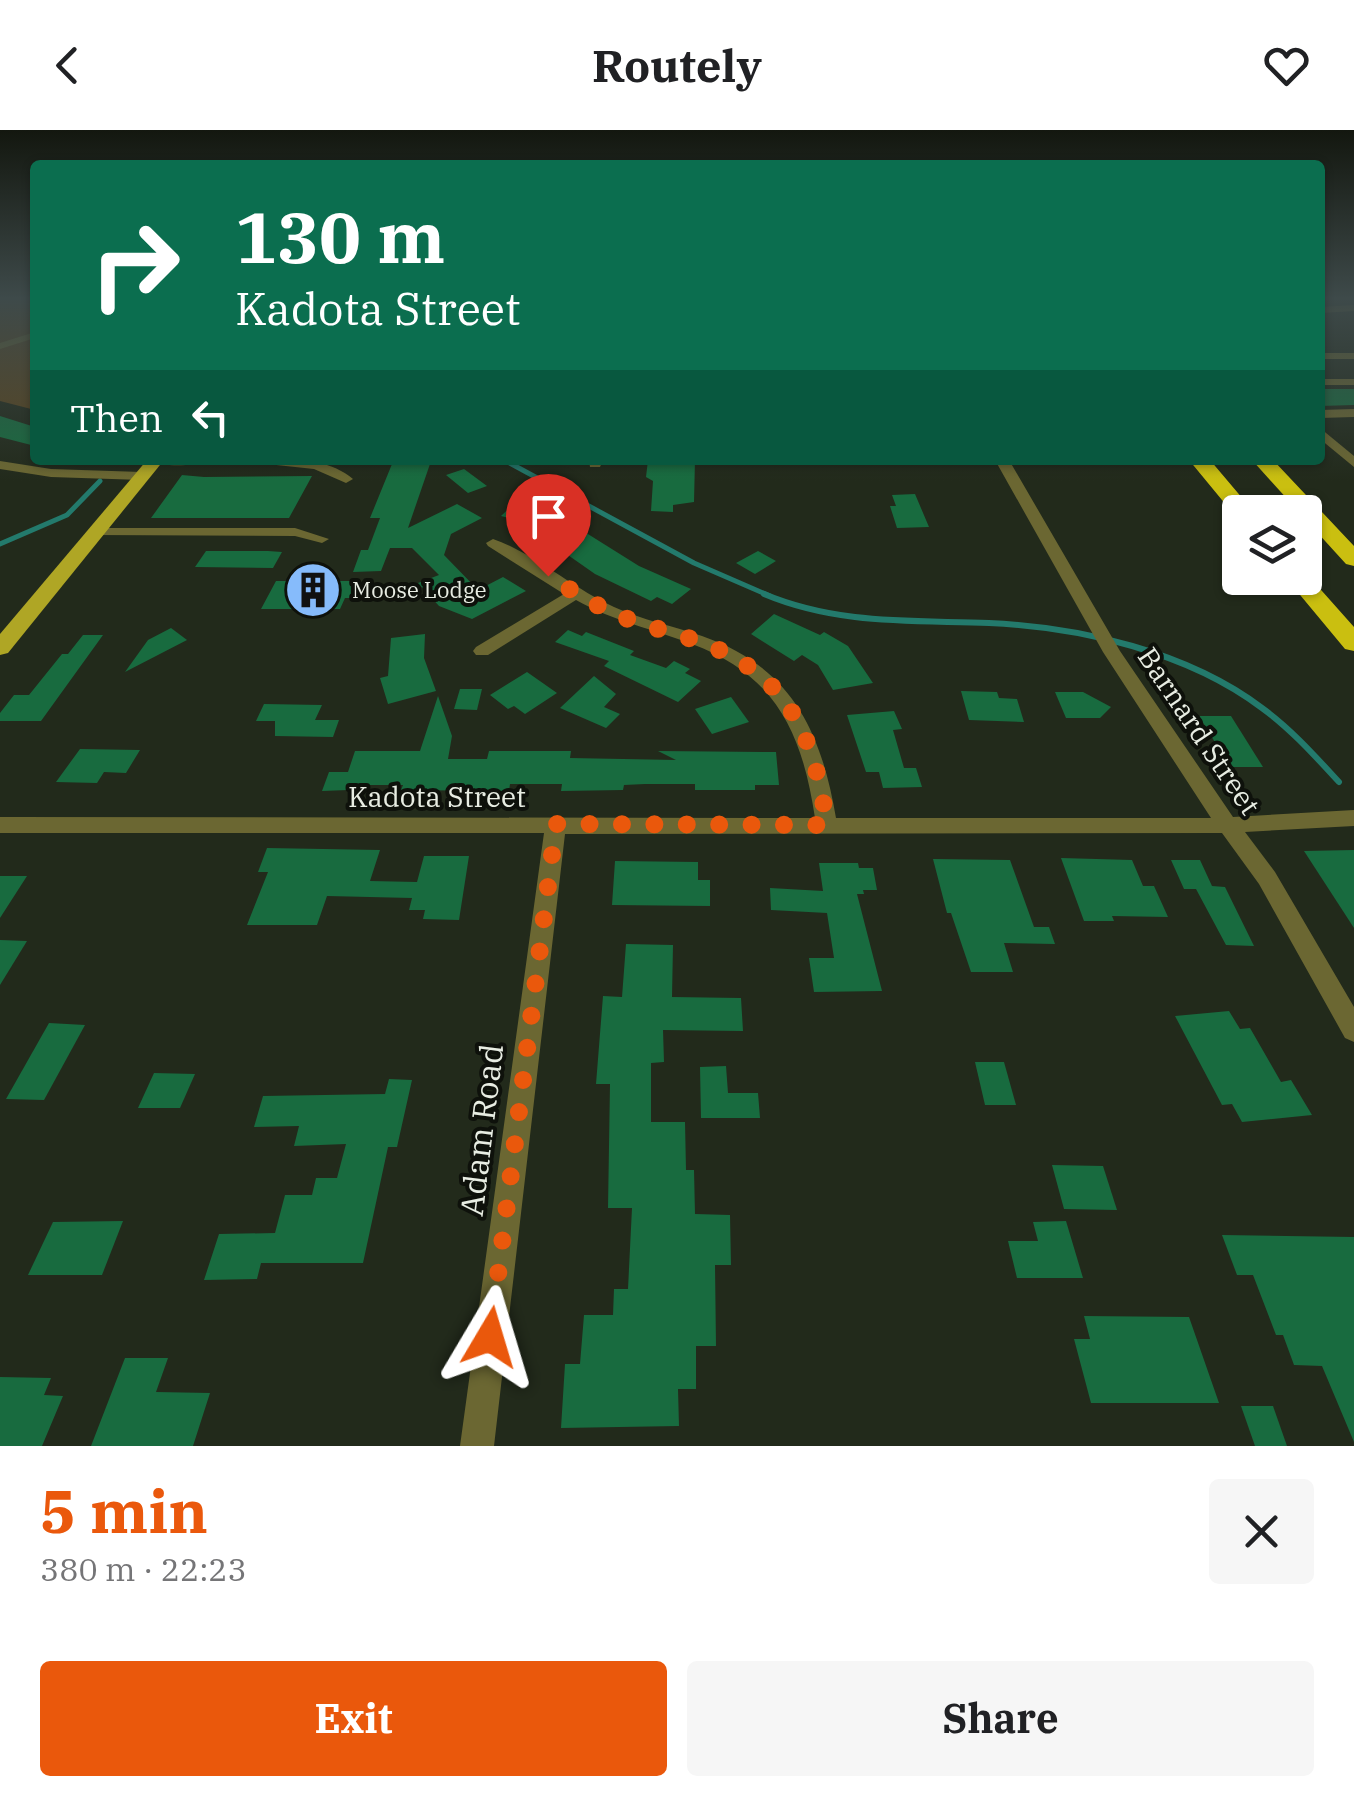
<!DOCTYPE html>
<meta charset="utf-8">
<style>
body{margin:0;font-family:"IBM Plex Serif",serif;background:#f6f6f6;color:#202124;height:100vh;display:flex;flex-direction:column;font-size:38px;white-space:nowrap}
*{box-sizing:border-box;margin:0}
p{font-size:32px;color:#757577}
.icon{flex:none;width:55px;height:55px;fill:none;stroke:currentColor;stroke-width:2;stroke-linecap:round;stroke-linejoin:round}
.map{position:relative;height:1316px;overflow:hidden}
.details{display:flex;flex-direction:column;background:#fff;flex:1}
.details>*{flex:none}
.guide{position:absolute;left:30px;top:30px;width:1295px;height:305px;border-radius:10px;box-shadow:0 2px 8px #0004;background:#0b6e4f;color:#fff;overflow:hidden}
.tools{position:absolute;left:1222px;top:365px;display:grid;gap:20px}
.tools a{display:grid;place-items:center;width:100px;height:100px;border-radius:10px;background:#fff;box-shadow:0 2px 8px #0004;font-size:50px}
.pin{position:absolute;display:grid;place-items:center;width:85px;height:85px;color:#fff;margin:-102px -42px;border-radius:50% 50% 50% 0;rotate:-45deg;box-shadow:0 0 10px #0007}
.pin .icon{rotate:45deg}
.me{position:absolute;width:110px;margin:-55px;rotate:7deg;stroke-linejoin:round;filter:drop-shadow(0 0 8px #0008)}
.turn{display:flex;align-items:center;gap:35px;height:210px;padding:0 40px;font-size:45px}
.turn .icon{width:130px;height:130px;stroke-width:2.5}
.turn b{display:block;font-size:70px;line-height:85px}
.then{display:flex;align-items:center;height:95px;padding:0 40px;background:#0003;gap:20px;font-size:38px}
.round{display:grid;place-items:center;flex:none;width:105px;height:105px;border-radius:10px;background:#f6f6f6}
.head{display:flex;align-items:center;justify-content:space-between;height:170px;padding:0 40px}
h1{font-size:60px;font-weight:700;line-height:75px;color:#ea580c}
.cta{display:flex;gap:20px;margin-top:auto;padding:20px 40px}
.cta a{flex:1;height:115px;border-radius:10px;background:#ea580c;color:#fff;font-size:40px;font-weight:700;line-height:115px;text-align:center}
.cta a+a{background:#f6f6f6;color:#202124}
header{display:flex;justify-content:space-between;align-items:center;height:130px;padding:0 40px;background:#fff;font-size:45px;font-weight:700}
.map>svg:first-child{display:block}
.green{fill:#5b451d}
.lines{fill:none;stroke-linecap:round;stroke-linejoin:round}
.stream-far1{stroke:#237a6c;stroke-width:5}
.stream{stroke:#237a6c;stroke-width:6}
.building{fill:#186b3f}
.minor{fill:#6b6732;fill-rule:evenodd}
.major{fill:#afa625;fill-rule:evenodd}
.highway{fill:#cabf10;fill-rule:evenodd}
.route{stroke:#ea580c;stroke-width:18;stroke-dasharray:0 32.4}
.labels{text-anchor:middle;stroke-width:8;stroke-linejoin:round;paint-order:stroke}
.far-poi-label{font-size:22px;fill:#e8ede3;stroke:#0e110b;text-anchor:start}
.street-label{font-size:28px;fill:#e8ede3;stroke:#0e110b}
.near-street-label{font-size:32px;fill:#e8ede3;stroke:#0e110b}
</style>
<header><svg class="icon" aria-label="back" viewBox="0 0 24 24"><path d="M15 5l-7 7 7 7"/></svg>Routely<svg class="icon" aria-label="heart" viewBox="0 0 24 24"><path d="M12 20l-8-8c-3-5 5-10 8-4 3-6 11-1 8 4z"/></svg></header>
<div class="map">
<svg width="1354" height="1316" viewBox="0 0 1354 1316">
<rect width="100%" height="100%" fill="#222a1b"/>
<path class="green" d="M 0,167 L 35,167 L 35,280 L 0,271 Z"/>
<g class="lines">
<g class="stream-far1">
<path d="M 504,330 L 694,433 L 770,466"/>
<path d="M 0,414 L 67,385 L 100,351"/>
</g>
<path class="stream" d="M 764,464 C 838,495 911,490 989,493 C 1081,497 1188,522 1262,578 C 1291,599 1315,626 1339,652"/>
</g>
<g class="building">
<path d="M 1320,259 L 1354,259 L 1354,275 L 1320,276 Z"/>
<path d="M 0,286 L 35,297 L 35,316 L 0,307 Z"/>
<path d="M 648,330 L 695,330 L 694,372 L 673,375 L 673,382 L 651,381 L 653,351 L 646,347 Z"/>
<path d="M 392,334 L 430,334 L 408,398 L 457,374 L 482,388 L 451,404 L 444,425 L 478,460 L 503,447 L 526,461 L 472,489 L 439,476 L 418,453 L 439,445 L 412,418 L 390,418 L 381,441 L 353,442 L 361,420 L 368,420 L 380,388 L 370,388 Z"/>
<path d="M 464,339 L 487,356 L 468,363 L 446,345 Z"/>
<path d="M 182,345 L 204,347 L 312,346 L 289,388 L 151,388 Z"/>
<path d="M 915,364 L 929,397 L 897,398 L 890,376 L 896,376 L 892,365 Z"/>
<path d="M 520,368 L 540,374 L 639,436 L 691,459 L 672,474 L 657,467 L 651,471 L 595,444 L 545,409 L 561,401 L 501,386 Z"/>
<path d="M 206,421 L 268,421 L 282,422 L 273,438 L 195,437 Z"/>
<path d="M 758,421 L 776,431 L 755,444 L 736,433 Z"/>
<path d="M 276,451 L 358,451 L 351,468 L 345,468 L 340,479 L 261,479 Z"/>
<path d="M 774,484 L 820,505 L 824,502 L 848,516 L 873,553 L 833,560 L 818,535 L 802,525 L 794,531 L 751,504 Z"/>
<path d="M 171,498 L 187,510 L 125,542 L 148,510 Z"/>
<path d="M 568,500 L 582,506 L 586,502 L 634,521 L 630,525 L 666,538 L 674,531 L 690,539 L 685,543 L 701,551 L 678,572 L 604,536 L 609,531 L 555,512 Z"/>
<path d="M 425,504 L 424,528 L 436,561 L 388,574 L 380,548 L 388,546 L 391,508 Z"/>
<path d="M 83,505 L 103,505 L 41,591 L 0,591 L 0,583 L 14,565 L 29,565 L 62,524 L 68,524 Z"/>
<path d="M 527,542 L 557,563 L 525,584 L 514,576 L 508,579 L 490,565 Z"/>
<path d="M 594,546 L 616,564 L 604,577 L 620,584 L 606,598 L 560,578 Z"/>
<path d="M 460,559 L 482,559 L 477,580 L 454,579 Z"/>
<path d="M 961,561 L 997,562 L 999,568 L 1017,569 L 1024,592 L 969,590 Z"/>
<path d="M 1055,562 L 1083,562 L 1111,577 L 1100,588 L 1066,588 Z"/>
<path d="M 438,566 L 452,606 L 448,629 L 487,629 L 489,621 L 571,621 L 570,628 L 676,630 L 658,621 L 776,622 L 779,655 L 755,655 L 755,660 L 695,660 L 695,654 L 645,654 L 624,655 L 623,660 L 561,661 L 562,654 L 510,654 L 509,661 L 401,660 L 403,655 L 350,655 L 348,660 L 322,661 L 329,642 L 348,642 L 355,621 L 420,621 Z"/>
<path d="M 731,567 L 749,592 L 712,604 L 695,579 Z"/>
<path d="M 264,574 L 322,575 L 315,590 L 339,590 L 333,607 L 275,606 L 275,591 L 256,591 Z"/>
<path d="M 894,581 L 902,599 L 893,600 L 904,638 L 916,638 L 922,657 L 883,658 L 879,642 L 866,642 L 847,585 Z"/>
<path d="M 1199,586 L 1231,586 L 1263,637 L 1230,637 Z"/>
<path d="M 80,619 L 140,620 L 126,643 L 104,642 L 97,653 L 56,652 Z"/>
<path d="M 267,718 L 380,720 L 370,751 L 417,752 L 424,726 L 469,726 L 459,790 L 423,789 L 425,780 L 409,780 L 412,768 L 327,766 L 317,795 L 247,795 L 268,742 L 258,742 Z"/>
<path d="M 1354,720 L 1354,798 L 1304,721 Z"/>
<path d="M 1061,728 L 1132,730 L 1143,756 L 1154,756 L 1168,787 L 1112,786 L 1114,791 L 1084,791 Z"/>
<path d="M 933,729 L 1010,730 L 1034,797 L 1049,797 L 1055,814 L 1004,813 L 1013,842 L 971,842 L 951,783 L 947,783 Z"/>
<path d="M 1171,730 L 1200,730 L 1212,756 L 1225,757 L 1254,816 L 1226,815 L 1196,759 L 1184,759 Z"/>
<path d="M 615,731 L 698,732 L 698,750 L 710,750 L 710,776 L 612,775 Z"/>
<path d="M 819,733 L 858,733 L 859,738 L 873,738 L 877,760 L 863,760 L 864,764 L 857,764 L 882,861 L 814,862 L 809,828 L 834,828 L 827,783 L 771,780 L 770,758 L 823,761 Z"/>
<path d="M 0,746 L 27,746 L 0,788 Z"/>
<path d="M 0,810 L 27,811 L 0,855 Z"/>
<path d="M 626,814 L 673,815 L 672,867 L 741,868 L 743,901 L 663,900 L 664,932 L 651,933 L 651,992 L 685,992 L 686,1040 L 694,1040 L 695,1084 L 730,1085 L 731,1135 L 715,1135 L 716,1216 L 696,1216 L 696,1259 L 678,1259 L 679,1296 L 561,1298 L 565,1234 L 580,1234 L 584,1185 L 613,1185 L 614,1159 L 628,1159 L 632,1078 L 608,1078 L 610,954 L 596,954 L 603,866 L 622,867 Z"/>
<path d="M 1229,881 L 1240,899 L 1250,898 L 1281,952 L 1291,950 L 1312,985 L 1242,992 L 1232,974 L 1222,975 L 1175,886 Z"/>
<path d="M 49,893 L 85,895 L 44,970 L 6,969 Z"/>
<path d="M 975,932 L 1004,932 L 1016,975 L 985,975 Z"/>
<path d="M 726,936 L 728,963 L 758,963 L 760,988 L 701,988 L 700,937 Z"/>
<path d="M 154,943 L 195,944 L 180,978 L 138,978 Z"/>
<path d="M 389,949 L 412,950 L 397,1017 L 388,1017 L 363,1133 L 261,1133 L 257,1149 L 204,1150 L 219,1104 L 275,1103 L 285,1065 L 312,1065 L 316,1048 L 337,1048 L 346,1014 L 294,1016 L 299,996 L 254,997 L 263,966 L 385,964 Z"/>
<path d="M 1052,1035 L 1103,1036 L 1117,1080 L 1064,1079 Z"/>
<path d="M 123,1091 L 102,1145 L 28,1145 L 53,1092 Z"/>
<path d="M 1066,1091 L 1083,1148 L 1017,1148 L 1008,1111 L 1038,1111 L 1033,1092 Z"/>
<path d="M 1222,1105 L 1354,1107 L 1354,1312 L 1322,1236 L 1294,1235 L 1283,1205 L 1276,1205 L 1253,1145 L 1237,1145 Z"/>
<path d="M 1084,1186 L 1189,1187 L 1219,1273 L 1091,1273 L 1074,1209 L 1090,1209 Z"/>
<path d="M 125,1228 L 168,1228 L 156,1262 L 210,1263 L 193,1316 L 91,1316 Z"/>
<path d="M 0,1247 L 51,1248 L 44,1265 L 63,1266 L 42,1316 L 0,1316 Z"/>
<path d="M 1241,1276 L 1273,1276 L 1287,1316 L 1255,1316 Z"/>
</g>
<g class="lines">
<g class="minor">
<path d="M 1354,175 L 1354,181 L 1320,183 L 1320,177 Z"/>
<path d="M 35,202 L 35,208 L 0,219 L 0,213 Z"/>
<rect x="1320" y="223" width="34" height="6"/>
<rect x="1320" y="249" width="34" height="6"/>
<path d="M 1354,279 L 1354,287 L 1320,288 L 1320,280 Z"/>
<path d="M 1320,298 L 1354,326 L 1354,337 L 1320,309 Z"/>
<path d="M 149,330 L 206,330 C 193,337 162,337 149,330 Z"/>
<path d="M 260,330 C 293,330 326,327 353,349 L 346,353 L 314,339 L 267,334 Z"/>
<path d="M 589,330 L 603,330 L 600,337 L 590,337 Z"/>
<path d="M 995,330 L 1009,330 L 1120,521 L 1233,687 L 1354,680 L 1354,696 L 1245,702 L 1275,742 L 1354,877 L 1354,912 L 1345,908 L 1259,754 L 1222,703 L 565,704 L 494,1316 L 460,1316 L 544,703 L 0,703 L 0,687 L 815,688 C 802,603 777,546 692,514 C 653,499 613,491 576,470 L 488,525 L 476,525 L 473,521 L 476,517 L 564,464 L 488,416 L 486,413 L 493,409 C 532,422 574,459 614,477 C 642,490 673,496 702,506 C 791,537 821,600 836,688 L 1211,688 L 1103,522 Z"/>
<path d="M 0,331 L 51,339 L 142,342 L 149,346 L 142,350 L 51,347 L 0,339 Z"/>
<path d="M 98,398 L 295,398 L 329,409 L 322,413 L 295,406 L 93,405 L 91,402 Z"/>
</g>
<path class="major" d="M 147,330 L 164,330 L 8,523 L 0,525 L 0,504 Z"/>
<g class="highway">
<path d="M 1189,330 L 1210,330 L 1254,382 L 1240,382 L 1240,387 L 1236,387 Z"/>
<path d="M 1252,330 L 1273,330 L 1354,416 L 1354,436 L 1346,434 L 1305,389 L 1305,382 L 1299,382 Z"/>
<path d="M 1306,443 L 1354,497 L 1354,521 L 1345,519 L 1286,448 L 1305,448 Z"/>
</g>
</g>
<linearGradient id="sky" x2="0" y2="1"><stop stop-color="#13170f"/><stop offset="0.48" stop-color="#3e4a4a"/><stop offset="1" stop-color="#3e4a4a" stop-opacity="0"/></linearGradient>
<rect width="1354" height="351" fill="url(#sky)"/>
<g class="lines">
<path class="route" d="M 490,1207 L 556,694 L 827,695 C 814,606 789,543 697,511 C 673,502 647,497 623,487 C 597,477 573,461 548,446"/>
</g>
<defs>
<g id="building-disc" transform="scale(2.875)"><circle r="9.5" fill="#86bbfb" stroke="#0e110b"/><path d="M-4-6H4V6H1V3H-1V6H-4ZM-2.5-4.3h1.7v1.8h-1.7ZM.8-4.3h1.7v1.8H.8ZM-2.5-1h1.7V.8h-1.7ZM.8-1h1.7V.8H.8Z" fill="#111"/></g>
</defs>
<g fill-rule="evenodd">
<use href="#building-disc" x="313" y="460"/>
</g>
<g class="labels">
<g class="far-poi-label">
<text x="352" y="468">Moose Lodge</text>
</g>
<g class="street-label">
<text transform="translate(1199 601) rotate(56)" y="10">Barnard Street</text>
<text x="437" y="677">Kadota Street</text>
</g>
<g class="near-street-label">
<text transform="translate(482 1000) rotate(-83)" y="11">Adam Road</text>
</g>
</g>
</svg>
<div class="tools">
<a><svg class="icon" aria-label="layers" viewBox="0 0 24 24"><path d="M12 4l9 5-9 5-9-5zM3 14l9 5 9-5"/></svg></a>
</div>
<div class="pin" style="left:548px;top:446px;background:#d93025"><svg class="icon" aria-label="arrive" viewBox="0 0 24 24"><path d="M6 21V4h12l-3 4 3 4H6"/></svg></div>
<svg class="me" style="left:490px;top:1207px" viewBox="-20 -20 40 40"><path d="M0-17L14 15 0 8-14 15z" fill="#ea580c" stroke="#fff" stroke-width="4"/></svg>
<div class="guide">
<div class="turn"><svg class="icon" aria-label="right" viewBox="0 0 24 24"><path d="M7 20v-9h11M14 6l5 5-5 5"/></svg><div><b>130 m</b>Kadota Street</div></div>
<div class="then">Then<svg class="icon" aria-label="left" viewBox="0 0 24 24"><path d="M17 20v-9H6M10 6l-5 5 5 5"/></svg></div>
</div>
</div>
<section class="details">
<div class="head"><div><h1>5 min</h1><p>380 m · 22:23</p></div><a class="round"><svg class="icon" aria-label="close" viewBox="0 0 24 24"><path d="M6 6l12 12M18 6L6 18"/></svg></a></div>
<div class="cta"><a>Exit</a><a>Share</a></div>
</section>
